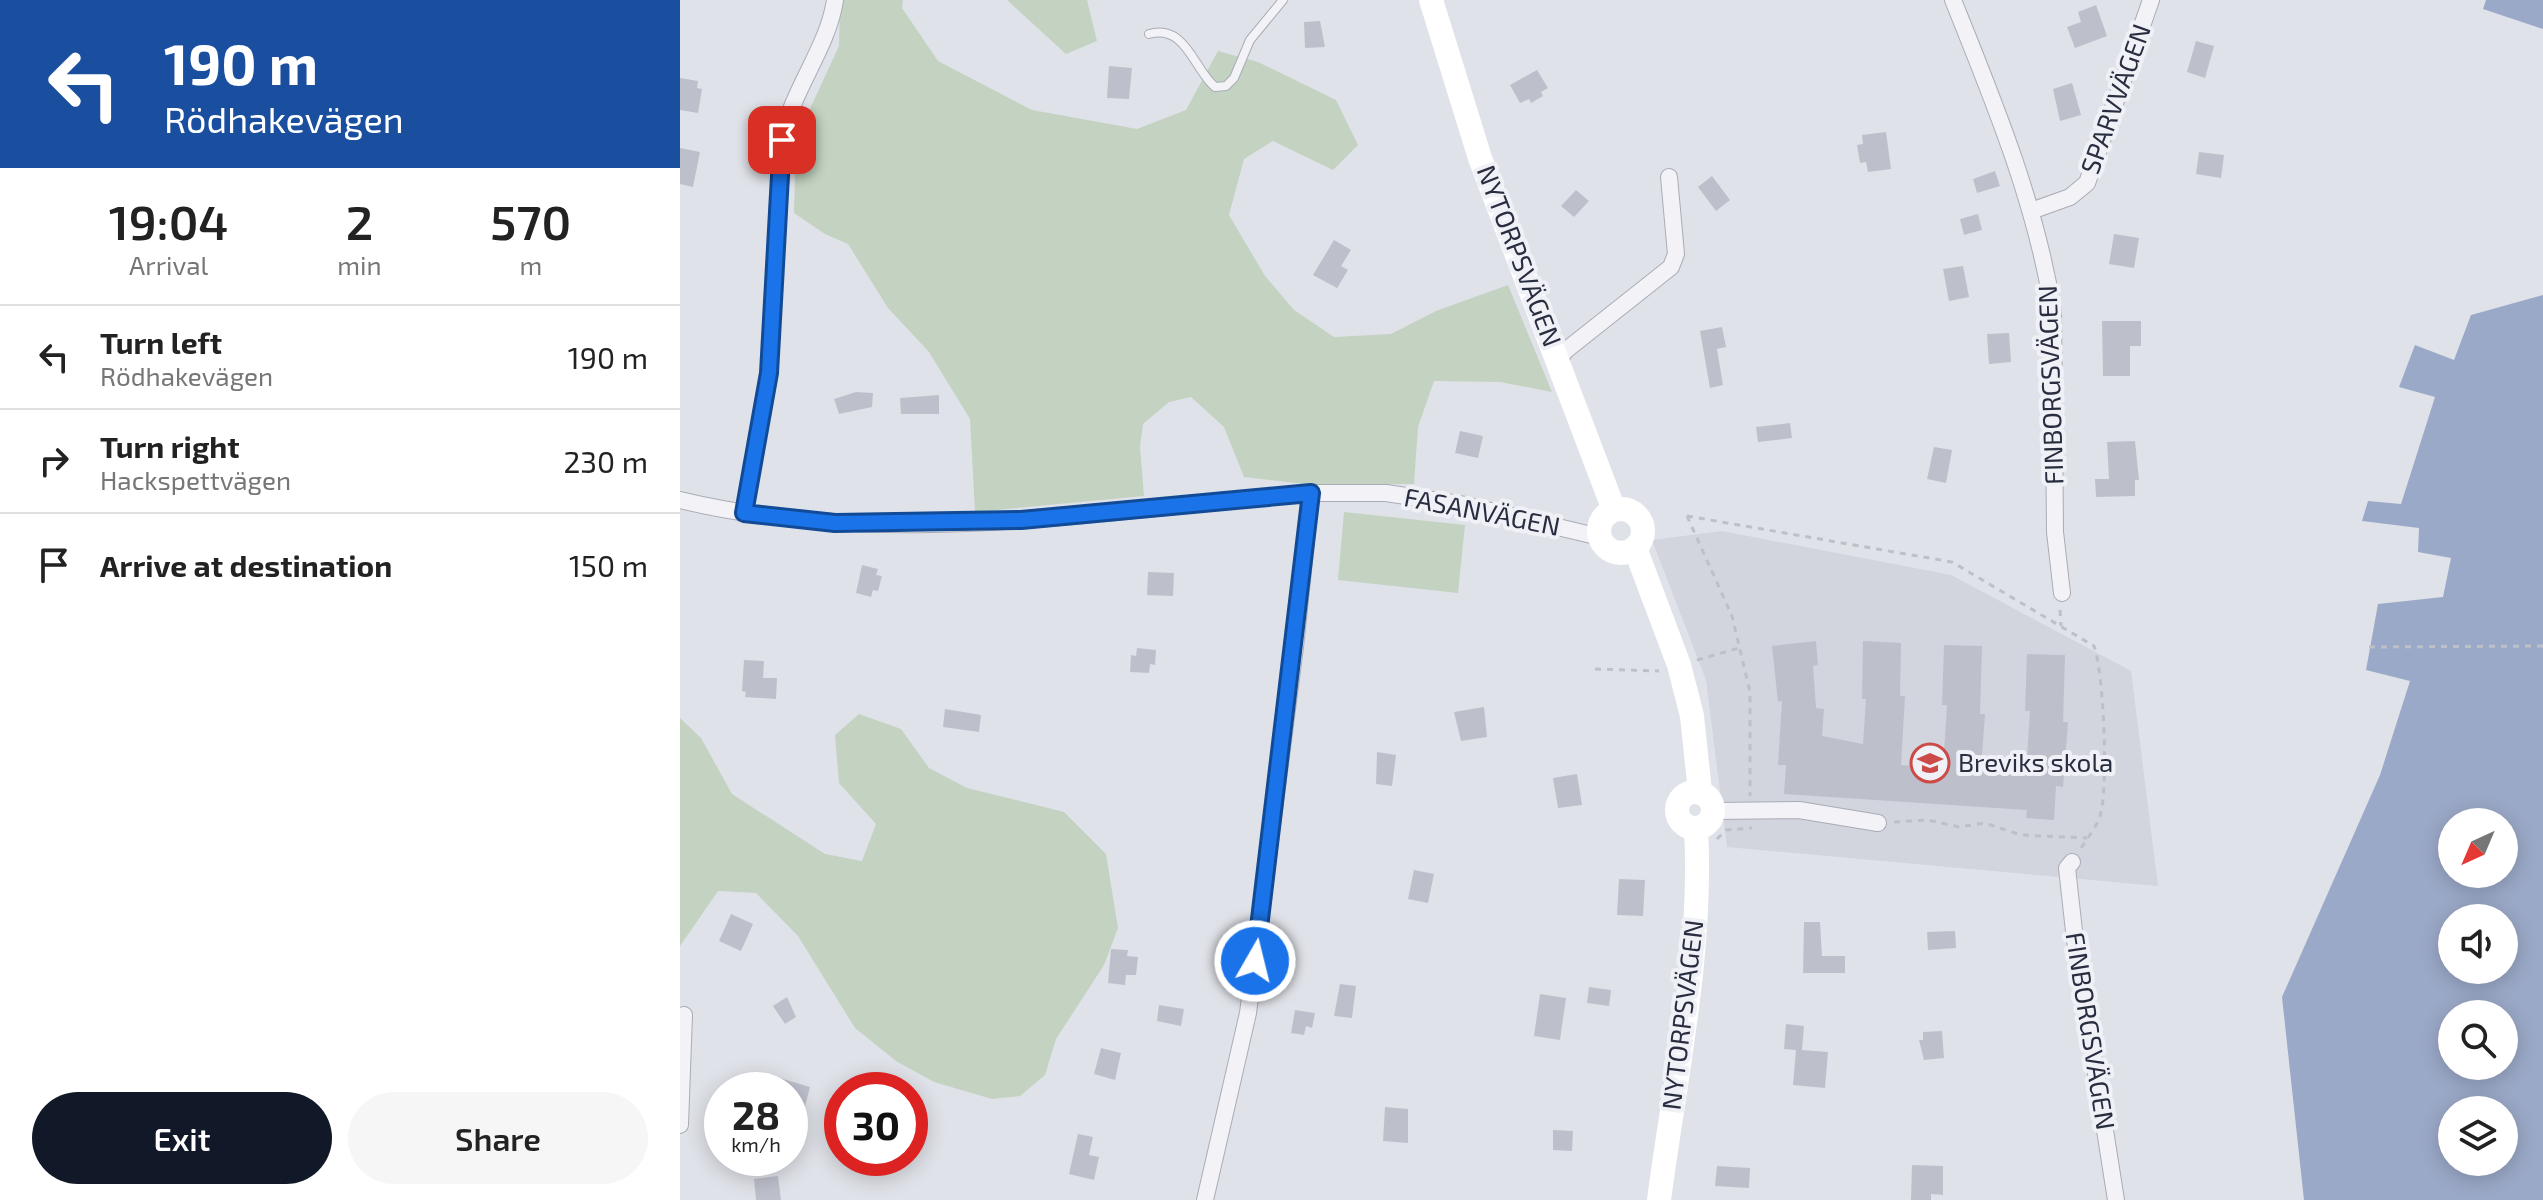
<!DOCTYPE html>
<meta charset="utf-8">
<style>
body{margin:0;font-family:"Exo 2",sans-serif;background:#f6f6f6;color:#222;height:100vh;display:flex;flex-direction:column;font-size:30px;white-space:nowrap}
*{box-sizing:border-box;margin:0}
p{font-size:26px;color:#767676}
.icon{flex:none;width:44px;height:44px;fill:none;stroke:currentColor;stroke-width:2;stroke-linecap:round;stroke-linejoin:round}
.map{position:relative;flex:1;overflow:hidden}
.sheet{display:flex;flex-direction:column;background:#fff;width:680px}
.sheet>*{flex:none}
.banner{background:#1a4fa0;color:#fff;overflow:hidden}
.needle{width:52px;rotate:224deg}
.buttons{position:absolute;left:1758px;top:808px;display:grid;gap:16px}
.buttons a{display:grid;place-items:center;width:80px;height:80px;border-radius:50%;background:#fff;box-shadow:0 4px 20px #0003;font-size:40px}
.speed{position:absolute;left:24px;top:1072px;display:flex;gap:16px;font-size:40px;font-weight:700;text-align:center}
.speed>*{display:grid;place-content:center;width:104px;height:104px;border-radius:50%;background:#fff;box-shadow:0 4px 20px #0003;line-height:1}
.speed small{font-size:20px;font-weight:400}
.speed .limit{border:12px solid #d22;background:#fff;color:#111}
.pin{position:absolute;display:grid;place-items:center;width:68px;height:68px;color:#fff;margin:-34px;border-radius:16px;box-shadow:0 4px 12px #0006}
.me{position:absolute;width:88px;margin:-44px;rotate:8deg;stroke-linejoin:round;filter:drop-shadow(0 0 6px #0008)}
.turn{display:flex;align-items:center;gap:28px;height:168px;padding:0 32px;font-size:36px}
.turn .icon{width:104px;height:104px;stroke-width:2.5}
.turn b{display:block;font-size:56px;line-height:68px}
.eta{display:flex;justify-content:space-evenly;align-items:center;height:136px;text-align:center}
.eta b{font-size:48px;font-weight:600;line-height:56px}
.primary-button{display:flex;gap:16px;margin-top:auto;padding:16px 32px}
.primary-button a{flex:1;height:92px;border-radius:48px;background:#111827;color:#fff;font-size:32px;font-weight:600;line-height:92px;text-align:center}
.primary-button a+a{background:#f6f6f6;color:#222}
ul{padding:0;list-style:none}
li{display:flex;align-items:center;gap:24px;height:104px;padding:0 32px;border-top:2px solid #e0e0e0}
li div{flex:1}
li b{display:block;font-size:30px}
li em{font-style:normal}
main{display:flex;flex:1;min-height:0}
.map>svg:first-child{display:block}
.built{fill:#d2d4de}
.green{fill:#c3d2c1}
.water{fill:#9ba9c8;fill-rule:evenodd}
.building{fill:#bdc0cb}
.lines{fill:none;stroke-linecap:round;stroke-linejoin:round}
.lane-casing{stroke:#a9acb6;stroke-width:10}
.street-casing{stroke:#a9acb6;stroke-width:18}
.path{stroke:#bec0c7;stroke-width:3;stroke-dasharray:6 6;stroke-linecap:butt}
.lane{stroke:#f3f3f7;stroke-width:8}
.street{stroke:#f3f3f7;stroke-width:16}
.secondary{stroke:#fff;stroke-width:24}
.route-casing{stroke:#114b97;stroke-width:20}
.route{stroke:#1a73e8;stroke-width:14}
.labels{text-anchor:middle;stroke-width:8;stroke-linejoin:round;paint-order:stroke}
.street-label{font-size:26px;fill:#292d40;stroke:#eff1f6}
.poi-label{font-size:26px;fill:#292d40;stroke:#eff1f6;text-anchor:start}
</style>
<main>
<section class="sheet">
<div class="banner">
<div class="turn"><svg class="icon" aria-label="left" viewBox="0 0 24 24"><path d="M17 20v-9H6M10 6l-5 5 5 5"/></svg><div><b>190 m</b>Rödhakevägen</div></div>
</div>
<div class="eta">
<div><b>19:04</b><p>Arrival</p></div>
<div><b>2</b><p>min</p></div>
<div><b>570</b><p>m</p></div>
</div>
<ul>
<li><svg class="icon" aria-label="left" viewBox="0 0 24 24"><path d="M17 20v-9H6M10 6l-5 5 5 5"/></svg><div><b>Turn left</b><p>Rödhakevägen</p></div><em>190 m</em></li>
<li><svg class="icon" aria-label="right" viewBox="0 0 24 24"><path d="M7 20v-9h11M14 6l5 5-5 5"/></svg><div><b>Turn right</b><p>Hackspettvägen</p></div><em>230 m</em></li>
<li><svg class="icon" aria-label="arrive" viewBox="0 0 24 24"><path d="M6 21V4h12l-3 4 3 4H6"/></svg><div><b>Arrive at destination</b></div><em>150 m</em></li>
</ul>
<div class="primary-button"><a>Exit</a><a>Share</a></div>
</section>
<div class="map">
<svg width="1863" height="1200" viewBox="0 0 1863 1200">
<rect width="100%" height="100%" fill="#e0e2e9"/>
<path class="built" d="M 1042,531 L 1271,575 L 1451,671 L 1478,886 L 1047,847 L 1026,680 L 972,540 Z"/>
<g class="green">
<path d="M 160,0 L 223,0 L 222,8 L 258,61 L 352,110 L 457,129 L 506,110 L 538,51 L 578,62 L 656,100 L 678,145 L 653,170 L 593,141 L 564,159 L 549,215 L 585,276 L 614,310 L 654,337 L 711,334 L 756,311 L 828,285 L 872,392 L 820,382 L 754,381 L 738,427 L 734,484 L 634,485 L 564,477 L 544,427 L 511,397 L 489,402 L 463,424 L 460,447 L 464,496 L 295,512 L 290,419 L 249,352 L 208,308 L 168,244 L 145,234 L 114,213 L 116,139 L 159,46 Z"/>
<path d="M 327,0 L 407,0 L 417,41 L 386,54 Z"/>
<path d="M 664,512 L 785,525 L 778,593 L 658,580 Z"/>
<path d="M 179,714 L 221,729 L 249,768 L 287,788 L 384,812 L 426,854 L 438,928 L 424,965 L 376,1039 L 365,1075 L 340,1096 L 312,1099 L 254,1082 L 216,1061 L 175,1028 L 118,936 L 76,893 L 38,891 L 0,946 L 0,718 L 21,738 L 52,794 L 145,854 L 182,861 L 196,824 L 159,783 L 155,735 Z"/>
</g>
<g class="water">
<path d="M 1806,0 L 1863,0 L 1863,29 L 1803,9 Z"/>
<path d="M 1863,295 L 1863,1200 L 1624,1200 L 1602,997 L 1700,775 L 1730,681 L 1686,670 L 1698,604 L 1763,597 L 1771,558 L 1738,552 L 1739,528 L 1682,521 L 1688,501 L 1721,504 L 1755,397 L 1719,387 L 1735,345 L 1774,360 L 1791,315 ZM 1772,822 L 1824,822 L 1824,874 L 1772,874 ZM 1772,918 L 1824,918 L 1824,970 L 1772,970 ZM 1772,1014 L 1824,1014 L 1824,1066 L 1772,1066 ZM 1772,1110 L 1824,1110 L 1824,1162 L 1772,1162 Z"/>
</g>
<g class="building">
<path d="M 1416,5 L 1427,36 L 1395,48 L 1387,27 L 1401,22 L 1398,12 Z"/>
<path d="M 640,21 L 645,47 L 625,48 L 624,22 Z"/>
<path d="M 1516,41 L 1534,46 L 1525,78 L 1507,72 Z"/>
<path d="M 429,66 L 452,68 L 449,99 L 427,98 Z"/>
<path d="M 857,70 L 868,88 L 861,92 L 863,96 L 851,103 L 849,99 L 840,103 L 830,85 Z"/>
<path d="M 0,78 L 18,81 L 17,88 L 22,89 L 18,113 L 0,110 Z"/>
<path d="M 1392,83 L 1401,115 L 1380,121 L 1373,89 Z"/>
<path d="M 1206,132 L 1211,169 L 1188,172 L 1186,162 L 1180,163 L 1177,145 L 1183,144 L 1182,135 Z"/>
<path d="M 0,148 L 20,152 L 13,187 L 0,184 Z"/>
<path d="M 1519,152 L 1544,155 L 1541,178 L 1516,174 Z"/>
<path d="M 1315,171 L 1320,186 L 1297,193 L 1293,179 Z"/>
<path d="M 1032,176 L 1050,200 L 1036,211 L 1018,187 Z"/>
<path d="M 896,190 L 909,201 L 894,217 L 881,206 Z"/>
<path d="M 1298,214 L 1302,230 L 1284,235 L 1280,219 Z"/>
<path d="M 1434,234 L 1459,238 L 1454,268 L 1429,264 Z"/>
<path d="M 654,240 L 671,250 L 661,266 L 668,270 L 657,288 L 633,275 Z"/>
<path d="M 1283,266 L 1289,297 L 1269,301 L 1263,269 Z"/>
<path d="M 1422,321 L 1461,321 L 1461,346 L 1450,346 L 1450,376 L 1423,376 Z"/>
<path d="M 1042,327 L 1046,347 L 1037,349 L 1043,385 L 1030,388 L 1020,331 Z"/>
<path d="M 1329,333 L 1331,362 L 1309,364 L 1307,334 Z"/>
<path d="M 176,392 L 193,393 L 192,407 L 159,414 L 154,399 Z"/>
<path d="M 259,395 L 259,414 L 221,414 L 220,398 Z"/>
<path d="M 1110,423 L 1112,438 L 1078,442 L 1076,427 Z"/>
<path d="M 780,431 L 803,436 L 798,458 L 775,453 Z"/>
<path d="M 1455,441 L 1459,480 L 1455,480 L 1455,496 L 1416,497 L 1415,479 L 1429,479 L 1427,442 Z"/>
<path d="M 1254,447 L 1272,450 L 1266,483 L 1247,479 Z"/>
<path d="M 182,565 L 198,569 L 196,575 L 202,576 L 198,591 L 193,590 L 191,597 L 176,593 Z"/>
<path d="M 468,572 L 494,573 L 493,596 L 467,595 Z"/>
<path d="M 1136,641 L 1138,665 L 1133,666 L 1136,708 L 1144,709 L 1142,736 L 1183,744 L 1186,699 L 1182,699 L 1183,641 L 1221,643 L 1220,696 L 1225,696 L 1221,765 L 1263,767 L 1267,705 L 1262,705 L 1264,645 L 1302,646 L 1300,714 L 1305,714 L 1301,770 L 1346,773 L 1350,711 L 1345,711 L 1347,654 L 1385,655 L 1383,722 L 1388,722 L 1383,787 L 1376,786 L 1374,820 L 1346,818 L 1347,810 L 1104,794 L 1106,765 L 1098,765 L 1102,701 L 1098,702 L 1092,646 Z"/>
<path d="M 457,648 L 476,650 L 475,665 L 470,664 L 469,673 L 450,672 L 451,655 L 456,656 Z"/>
<path d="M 64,660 L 84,661 L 83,678 L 97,678 L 96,699 L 65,697 L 66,692 L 62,691 Z"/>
<path d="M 804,707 L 807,737 L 781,741 L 774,712 Z"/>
<path d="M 265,709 L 301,715 L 299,732 L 263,727 Z"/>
<path d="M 697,752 L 716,755 L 712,786 L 696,784 Z"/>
<path d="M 897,774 L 902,805 L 878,808 L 873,778 Z"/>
<path d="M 734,870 L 754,874 L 748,903 L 728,899 Z"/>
<path d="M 939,879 L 965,880 L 963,916 L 937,915 Z"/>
<path d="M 51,914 L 73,924 L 61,951 L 39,941 Z"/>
<path d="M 1124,922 L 1140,922 L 1142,956 L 1165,956 L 1165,973 L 1123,973 Z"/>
<path d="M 1275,931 L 1276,948 L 1248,950 L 1247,932 Z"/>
<path d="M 431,949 L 448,950 L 447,956 L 458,957 L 456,975 L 446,975 L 445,985 L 428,983 Z"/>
<path d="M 660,984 L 676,986 L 672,1018 L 654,1016 Z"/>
<path d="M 909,987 L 931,990 L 929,1006 L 907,1003 Z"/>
<path d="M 860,994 L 886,998 L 880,1040 L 854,1036 Z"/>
<path d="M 107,997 L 116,1017 L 105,1024 L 93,1006 Z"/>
<path d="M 479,1005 L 504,1009 L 501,1026 L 477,1021 Z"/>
<path d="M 615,1010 L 635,1013 L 632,1028 L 626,1026 L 624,1035 L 611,1033 Z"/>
<path d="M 1106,1024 L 1124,1026 L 1122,1050 L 1148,1052 L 1145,1088 L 1113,1085 L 1116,1050 L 1104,1049 Z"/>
<path d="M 1262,1031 L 1264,1058 L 1244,1060 L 1239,1040 L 1243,1040 L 1243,1032 Z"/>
<path d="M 421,1048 L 441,1053 L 435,1080 L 414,1074 Z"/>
<path d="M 93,1076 L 130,1087 L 124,1110 L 110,1105 L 110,1090 L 89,1090 Z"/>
<path d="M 705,1107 L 728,1109 L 728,1143 L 703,1141 Z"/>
<path d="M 873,1130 L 893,1131 L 892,1151 L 873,1150 Z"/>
<path d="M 398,1134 L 413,1137 L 409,1155 L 419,1157 L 414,1180 L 389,1174 Z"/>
<path d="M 1232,1165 L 1263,1166 L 1263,1195 L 1251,1194 L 1251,1200 L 1231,1200 Z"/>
<path d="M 1037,1166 L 1070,1168 L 1069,1188 L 1035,1186 Z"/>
<path d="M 98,1176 L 101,1200 L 76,1200 L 74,1179 Z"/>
</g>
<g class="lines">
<g class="lane-casing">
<path id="lane" d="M 469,34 C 506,24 513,68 535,87 L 546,86 L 554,78 L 570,40 L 603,0"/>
</g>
<g class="street-casing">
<g id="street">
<path d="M 1273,0 C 1314,102 1356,203 1373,311 L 1375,532 L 1382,593"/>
<path d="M 1351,211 L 1390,197 L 1407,183 L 1471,0"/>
<path d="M 879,361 L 885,351 L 991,267 L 996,254 L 989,177"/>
<path d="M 0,500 C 206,550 423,510 631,493"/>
<path d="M 64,513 L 89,373 L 102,140 C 111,91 148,48 155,0"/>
<path d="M 1033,811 L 1119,810 L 1198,823"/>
<path d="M 1392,862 L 1387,868 L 1395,940 L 1436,1200"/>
<path d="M 0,1125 L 4,1015"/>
<path d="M 525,1200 L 568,1013 L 615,647 L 631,493 L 706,493 L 785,505 L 920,537"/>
</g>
</g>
<g class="path">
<path d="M 1007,516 L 1052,616 L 1070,692 L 1070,796"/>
<path d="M 1007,516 L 1272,562 L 1414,646 C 1424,673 1428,784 1421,812 C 1419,825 1406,839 1400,850"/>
<path d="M 1380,610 L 1381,626"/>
<path d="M 1689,647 L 1863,646"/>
<path d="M 1017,660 L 1059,648"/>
<path d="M 915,669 L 979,671"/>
<path d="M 1214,822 L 1248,820 L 1279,827 L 1305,823 L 1341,835 L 1407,838"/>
<path d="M 1037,839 L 1046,830 L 1072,828"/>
</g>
<use href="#lane" class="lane"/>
<use href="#street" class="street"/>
<g class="secondary">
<path d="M 751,0 L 800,158 L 934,510"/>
<circle cx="941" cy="531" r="22"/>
<path d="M 955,548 L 999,665 L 1012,716 L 1020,792"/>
<circle cx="1015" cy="810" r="18"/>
<path d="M 979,1200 C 995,1078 1023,952 1016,829"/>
</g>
</g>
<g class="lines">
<g class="route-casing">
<path id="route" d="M 102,140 L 89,373 L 64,513 L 155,523 L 341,520 L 631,493 L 575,961"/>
</g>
<use href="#route" class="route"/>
</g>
<defs>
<g id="school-ring" transform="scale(2)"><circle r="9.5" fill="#eff1f6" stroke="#cc4a47" stroke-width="1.5"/><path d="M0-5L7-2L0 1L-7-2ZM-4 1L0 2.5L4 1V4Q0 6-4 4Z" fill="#cc4a47"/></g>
</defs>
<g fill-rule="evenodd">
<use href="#school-ring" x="1250" y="763"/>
</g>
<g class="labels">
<g class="street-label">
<text transform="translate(1436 99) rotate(-70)" y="9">SPARVVÄGEN</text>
<text transform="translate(839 256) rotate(69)" y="9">NYTORPSVÄGEN</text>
<text transform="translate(1371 385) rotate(-92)" y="9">FINBORGSVÄGEN</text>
<text transform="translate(802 512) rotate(11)" y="9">FASANVÄGEN</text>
<text transform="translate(1003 1015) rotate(-83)" y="9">NYTORPSVÄGEN</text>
<text transform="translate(1410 1031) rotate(81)" y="9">FINBORGSVÄGEN</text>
</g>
<g class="poi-label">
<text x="1278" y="772">Breviks skola</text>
</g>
</g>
</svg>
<div class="buttons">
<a><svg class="needle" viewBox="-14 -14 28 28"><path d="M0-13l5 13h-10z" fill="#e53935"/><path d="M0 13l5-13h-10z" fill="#767676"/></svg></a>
<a><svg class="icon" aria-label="sound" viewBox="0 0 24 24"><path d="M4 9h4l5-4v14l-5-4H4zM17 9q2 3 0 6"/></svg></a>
<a><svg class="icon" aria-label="search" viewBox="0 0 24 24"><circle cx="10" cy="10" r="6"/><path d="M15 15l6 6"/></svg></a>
<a><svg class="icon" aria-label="layers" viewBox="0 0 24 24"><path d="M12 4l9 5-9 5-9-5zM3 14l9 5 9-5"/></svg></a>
</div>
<div class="speed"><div>28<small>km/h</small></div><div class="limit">30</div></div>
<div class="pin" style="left:102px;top:140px;background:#d93025"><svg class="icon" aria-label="arrive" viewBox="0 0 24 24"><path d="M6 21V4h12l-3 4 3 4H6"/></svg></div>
<svg class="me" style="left:575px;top:961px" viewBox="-20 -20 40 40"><circle r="17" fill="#1a73e8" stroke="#fff" stroke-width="3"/><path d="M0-11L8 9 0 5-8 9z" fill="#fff"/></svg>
</div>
</main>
